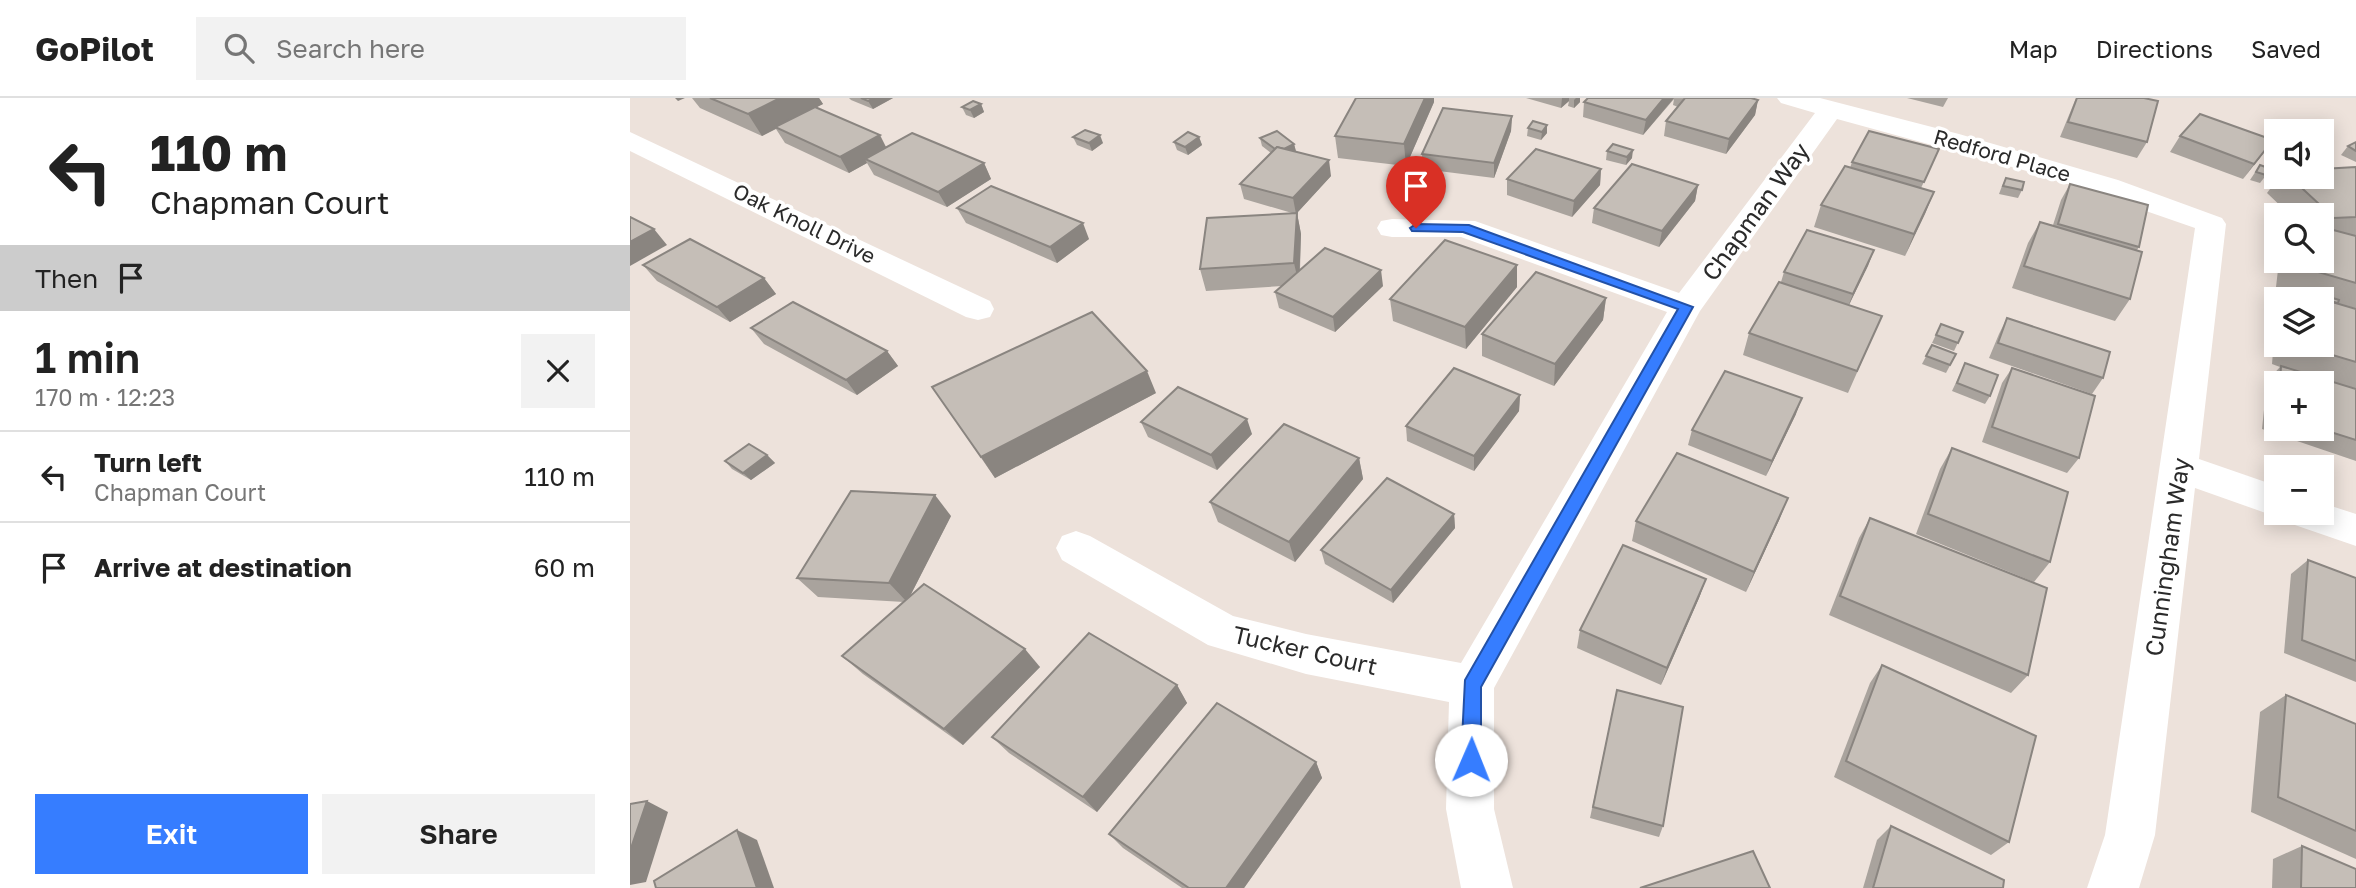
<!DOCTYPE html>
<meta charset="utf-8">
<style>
body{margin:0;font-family:"Golos Text",sans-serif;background:#f2f2f2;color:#222;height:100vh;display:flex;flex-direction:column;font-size:26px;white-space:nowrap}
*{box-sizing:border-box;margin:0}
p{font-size:23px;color:#767676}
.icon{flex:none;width:38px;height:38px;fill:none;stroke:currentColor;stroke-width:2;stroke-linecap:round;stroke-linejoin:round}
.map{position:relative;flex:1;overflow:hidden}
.sheet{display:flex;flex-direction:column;background:#fff;width:630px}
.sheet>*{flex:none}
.banner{background:#fff;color:#222;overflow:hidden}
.controls{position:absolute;left:1634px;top:21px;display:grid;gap:14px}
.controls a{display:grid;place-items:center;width:70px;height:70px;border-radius:0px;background:#fff;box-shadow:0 4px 18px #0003;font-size:35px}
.pin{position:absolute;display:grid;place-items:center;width:60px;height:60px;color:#fff;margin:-72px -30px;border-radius:50% 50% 50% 0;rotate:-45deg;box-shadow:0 0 7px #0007}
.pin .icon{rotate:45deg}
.me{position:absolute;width:77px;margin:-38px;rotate:1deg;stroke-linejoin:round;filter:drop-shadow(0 0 5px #0008)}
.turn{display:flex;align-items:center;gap:24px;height:147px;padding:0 35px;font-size:32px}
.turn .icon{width:91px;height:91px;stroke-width:2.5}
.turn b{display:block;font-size:49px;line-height:60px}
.then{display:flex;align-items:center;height:66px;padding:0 35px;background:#0003;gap:14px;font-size:26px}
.round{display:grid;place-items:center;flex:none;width:74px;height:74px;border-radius:0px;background:#f2f2f2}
.summary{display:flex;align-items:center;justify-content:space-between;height:119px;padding:0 35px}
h1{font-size:42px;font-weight:600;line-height:52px}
.primary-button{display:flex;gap:14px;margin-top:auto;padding:14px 35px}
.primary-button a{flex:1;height:80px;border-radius:0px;background:#367dff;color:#fff;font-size:28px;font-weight:600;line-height:80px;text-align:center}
.primary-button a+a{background:#f2f2f2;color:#222}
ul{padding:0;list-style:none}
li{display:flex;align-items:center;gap:21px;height:91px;padding:0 35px;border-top:2px solid #e0e0e0}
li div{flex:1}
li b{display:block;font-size:26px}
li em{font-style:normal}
header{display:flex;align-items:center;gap:42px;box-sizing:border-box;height:98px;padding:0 35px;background:#fff;border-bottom:2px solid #e0e0e0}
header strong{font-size:33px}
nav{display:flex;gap:38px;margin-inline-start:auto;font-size:24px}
.search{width:490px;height:63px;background:#f2f2f2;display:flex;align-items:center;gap:18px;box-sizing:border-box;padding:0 24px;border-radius:0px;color:#767676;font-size:26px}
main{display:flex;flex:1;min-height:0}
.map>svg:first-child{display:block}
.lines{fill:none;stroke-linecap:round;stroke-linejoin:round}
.minor{fill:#fff;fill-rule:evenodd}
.wall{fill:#a9a39d;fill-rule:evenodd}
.shaded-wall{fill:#8a8580}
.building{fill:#c5beb7;stroke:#8a8580;stroke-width:2}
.route{fill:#367dff;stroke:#2351a6;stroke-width:2}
.labels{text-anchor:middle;stroke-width:7;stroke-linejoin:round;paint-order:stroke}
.far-street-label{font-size:21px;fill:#2a2a2a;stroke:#fff}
.street-label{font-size:24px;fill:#2a2a2a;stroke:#fff}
</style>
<header>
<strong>GoPilot</strong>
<div class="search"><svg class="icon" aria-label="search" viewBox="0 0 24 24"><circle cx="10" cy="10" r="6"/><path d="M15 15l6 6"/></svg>Search here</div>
<nav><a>Map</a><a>Directions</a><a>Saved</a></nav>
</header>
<main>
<section class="sheet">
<div class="banner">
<div class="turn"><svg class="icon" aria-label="left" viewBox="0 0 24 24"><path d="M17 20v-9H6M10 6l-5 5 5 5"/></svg><div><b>110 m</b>Chapman Court</div></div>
<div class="then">Then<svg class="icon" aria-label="arrive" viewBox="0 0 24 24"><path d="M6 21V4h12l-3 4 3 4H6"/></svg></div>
</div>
<div class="summary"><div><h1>1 min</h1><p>170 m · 12:23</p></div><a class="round"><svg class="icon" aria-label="close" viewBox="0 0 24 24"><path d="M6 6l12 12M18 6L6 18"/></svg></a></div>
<ul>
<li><svg class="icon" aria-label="left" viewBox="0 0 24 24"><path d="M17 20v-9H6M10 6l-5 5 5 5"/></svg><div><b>Turn left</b><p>Chapman Court</p></div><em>110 m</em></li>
<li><svg class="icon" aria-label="arrive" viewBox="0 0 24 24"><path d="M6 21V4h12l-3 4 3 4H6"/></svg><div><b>Arrive at destination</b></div><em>60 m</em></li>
</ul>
<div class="primary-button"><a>Exit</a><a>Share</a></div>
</section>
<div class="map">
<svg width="1726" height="790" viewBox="0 0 1726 790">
<rect width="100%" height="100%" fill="#ede2db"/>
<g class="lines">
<g class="minor">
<path d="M 1147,0 L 1190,0 L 1329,36 L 1488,82 L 1592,120 L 1596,126 L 1569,361 L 1647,388 L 1647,415 L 1692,415 L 1692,405 L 1726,416 L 1726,448 L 1662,426 L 1657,416 L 1647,419 L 1565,390 L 1525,737 L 1509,790 L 1457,790 L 1475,737 L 1565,130 L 1415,78 L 1207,21 L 1070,213 L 864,590 L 864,711 L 883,790 L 831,790 L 816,711 L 819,604 L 676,576 L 578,547 L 432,462 L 426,450 L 432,438 L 446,433 L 460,438 L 603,518 L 676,536 L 831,565 L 1037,214 L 831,139 L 762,139 L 751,137 L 747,130 L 751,123 L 762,121 L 845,123 L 1049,195 L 1185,15 L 1151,5 Z"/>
<path d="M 0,34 L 360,203 L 364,211 L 360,219 L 348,222 L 336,219 L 0,53 Z"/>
</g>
</g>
<g class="wall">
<path d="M 62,0 L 189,0 L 193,6 L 186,9 L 256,49 L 354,65 L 361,81 L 317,109 L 244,77 L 237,65 L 219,75 L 155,45 L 146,31 L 132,38 L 70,10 Z"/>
<path d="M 219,0 L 263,0 L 243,11 L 221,2 Z"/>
<path d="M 726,0 L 804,0 L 804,4 L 776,68 L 708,60 L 705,38 Z"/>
<path d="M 896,0 L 950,0 L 950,4 L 944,10 L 938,8 L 939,3 L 931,10 Z"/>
<path d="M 958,0 L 1054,0 L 1054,1 L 1128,2 L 1125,17 L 1096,56 L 1034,38 L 1036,23 L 1048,9 L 1043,7 L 1044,1 L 1013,37 L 953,19 L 954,4 Z"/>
<path d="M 1277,0 L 1318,0 L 1313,9 Z"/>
<path d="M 1446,0 L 1514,0 L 1517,44 L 1507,60 L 1430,39 Z"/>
<path d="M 351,6 L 354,14 L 344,20 L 336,17 L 332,9 Z"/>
<path d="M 882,18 L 881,33 L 864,80 L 793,71 L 792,56 Z"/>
<path d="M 898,30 L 917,35 L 911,42 L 897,38 Z"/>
<path d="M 1550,38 L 1643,42 L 1613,81 L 1540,54 Z"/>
<path d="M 443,39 L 473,45 L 462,53 L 447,47 Z"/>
<path d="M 569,39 L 572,47 L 558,57 L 547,52 L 544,44 Z"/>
<path d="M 630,40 L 664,46 L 666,53 L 701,78 L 667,115 L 671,136 L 670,173 L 753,188 L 705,234 L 649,210 L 645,194 L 652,188 L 576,193 L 570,171 L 662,115 L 614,101 L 610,86 L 641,55 L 632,48 Z"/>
<path d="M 1726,44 L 1726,64 L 1711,57 L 1718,48 Z"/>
<path d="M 977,53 L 1002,60 L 996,67 L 976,62 Z"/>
<path d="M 1222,64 L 1302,67 L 1291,90 L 1304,94 L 1275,158 L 1184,129 L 1191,107 L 1220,70 Z"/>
<path d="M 1630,67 L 1641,71 L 1630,85 L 1620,82 Z"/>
<path d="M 1726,69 L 1726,363 L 1632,331 L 1637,283 L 1650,269 L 1642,266 L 1646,215 L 1647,247 L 1692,247 L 1692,201 L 1658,201 L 1664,194 L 1646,189 L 1649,163 L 1692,163 L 1692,117 L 1660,117 L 1637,95 L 1649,79 L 1692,79 ZM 1647,285 L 1692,285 L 1692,331 L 1647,331 Z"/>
<path d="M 971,71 L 970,87 L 942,119 L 877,97 L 877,81 Z"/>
<path d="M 1376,80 L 1392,92 L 1388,100 L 1369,96 L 1372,88 Z"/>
<path d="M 1440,86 L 1509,149 L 1507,152 L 1500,201 L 1485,223 L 1382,190 L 1398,145 L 1410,124 L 1423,127 L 1431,102 Z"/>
<path d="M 1068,87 L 1065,103 L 1029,149 L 962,125 L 964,110 Z"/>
<path d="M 327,110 L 459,141 L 427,165 L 336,125 Z"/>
<path d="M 1244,152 L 1219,207 L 1252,218 L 1218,295 L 1113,257 L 1119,235 L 1151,184 L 1154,174 Z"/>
<path d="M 13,167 L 134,180 L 146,196 L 100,224 L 27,183 Z"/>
<path d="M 887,189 L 836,251 L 763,223 L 760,201 Z"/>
<path d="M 976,200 L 973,222 L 924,288 L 852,258 L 852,236 Z"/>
<path d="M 1377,220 L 1473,280 L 1462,296 L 1359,260 L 1369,236 Z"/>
<path d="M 1311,226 L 1333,234 L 1324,253 L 1302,245 Z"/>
<path d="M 121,230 L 257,253 L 268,268 L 227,297 L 134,246 Z"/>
<path d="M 1302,247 L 1326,256 L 1316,275 L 1292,266 Z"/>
<path d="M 1335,265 L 1360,298 L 1355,306 L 1322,293 Z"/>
<path d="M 1382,270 L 1449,360 L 1437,375 L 1352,344 L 1372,285 Z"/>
<path d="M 302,289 L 526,295 L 365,380 Z"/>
<path d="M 890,297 L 889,313 L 844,373 L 777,343 L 776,328 Z"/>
<path d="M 1166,316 L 1136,378 L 1058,347 L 1062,332 Z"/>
<path d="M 511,324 L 622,336 L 587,372 L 518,339 Z"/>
<path d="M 1322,350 L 1420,464 L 1404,484 L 1286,436 L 1310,371 Z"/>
<path d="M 137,357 L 145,365 L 121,382 L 102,371 L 95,363 Z"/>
<path d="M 729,360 L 733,381 L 665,464 L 588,424 L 580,404 Z"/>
<path d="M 824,416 L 825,430 L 763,505 L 695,466 L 691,452 Z"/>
<path d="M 321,418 L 279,500 L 410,569 L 333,647 L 233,576 L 212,558 L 274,504 L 188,499 L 167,480 Z"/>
<path d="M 1150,420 L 1116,494 L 1002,443 L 1006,423 Z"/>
<path d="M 1240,420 L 1398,577 L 1381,595 L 1199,517 L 1229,440 Z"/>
<path d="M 1678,462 L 1726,480 L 1726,584 L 1654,555 L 1661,476 Z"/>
<path d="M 1076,481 L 1069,500 L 1031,587 L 947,550 L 950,532 Z"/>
<path d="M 1252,567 L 1379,744 L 1361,757 L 1204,679 L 1240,585 Z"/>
<path d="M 547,587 L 557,605 L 467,714 L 379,655 L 362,639 Z"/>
<path d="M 987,592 L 1033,728 L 1029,739 L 960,720 Z"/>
<path d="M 1656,597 L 1726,626 L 1726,761 L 1621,714 L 1630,614 Z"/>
<path d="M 686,664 L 692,680 L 614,790 L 552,790 L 493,750 L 479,736 Z"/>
<path d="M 1261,728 L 1373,790 L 1233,790 L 1247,742 Z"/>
<path d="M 1672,748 L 1726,790 L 1642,790 L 1643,761 Z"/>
</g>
<g class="shaded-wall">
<path d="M 45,0 L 55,0 L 48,3 Z"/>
<path d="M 150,0 L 189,0 L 193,6 L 132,38 L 118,16 Z"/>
<path d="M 244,0 L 263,0 L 243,11 L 238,3 Z"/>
<path d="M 795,0 L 804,0 L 804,4 L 776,68 L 774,46 Z"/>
<path d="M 932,0 L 939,0 L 939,3 L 931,10 Z"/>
<path d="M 946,0 L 950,0 L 950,4 L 944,10 L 944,2 Z"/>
<path d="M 1034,0 L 1044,0 L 1013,37 L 1016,22 Z"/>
<path d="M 1128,2 L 1125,17 L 1096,56 L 1099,41 Z"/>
<path d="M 351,6 L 354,14 L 344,20 L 340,12 Z"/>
<path d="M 882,18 L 881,33 L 864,80 L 864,65 Z"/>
<path d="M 917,27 L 917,35 L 911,42 L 912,34 Z"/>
<path d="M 250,37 L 258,53 L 235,61 L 237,65 L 219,75 L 210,59 Z"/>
<path d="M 470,37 L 473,45 L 462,53 L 459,45 Z"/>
<path d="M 569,39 L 572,47 L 558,57 L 555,49 Z"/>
<path d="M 1643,42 L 1632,57 L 1613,81 L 1624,66 Z"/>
<path d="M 664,46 L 666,54 L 647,54 Z"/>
<path d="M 1003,52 L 1002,60 L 996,67 L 997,59 Z"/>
<path d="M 699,62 L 701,78 L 667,115 L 671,136 L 669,187 L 664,165 L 666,116 L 663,100 Z"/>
<path d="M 354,65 L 361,81 L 317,109 L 308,94 Z"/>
<path d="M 971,71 L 970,87 L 942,119 L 944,103 Z"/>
<path d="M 1068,87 L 1065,103 L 1029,149 L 1032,133 Z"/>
<path d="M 1304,94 L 1295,116 L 1275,158 L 1284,136 Z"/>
<path d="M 453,125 L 459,141 L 427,165 L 420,149 Z"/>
<path d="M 24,131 L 37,147 L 0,168 L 0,144 Z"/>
<path d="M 1244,152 L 1238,168 L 1217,211 L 1223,196 Z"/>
<path d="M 887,167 L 887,189 L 836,251 L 835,229 Z"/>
<path d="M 751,172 L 753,188 L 705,234 L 703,219 Z"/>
<path d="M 134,180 L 146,196 L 100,224 L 87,209 Z"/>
<path d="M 976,200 L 973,222 L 924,288 L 925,266 Z"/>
<path d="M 257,253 L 268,268 L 227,297 L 216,282 Z"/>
<path d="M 517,273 L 526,295 L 365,380 L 351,359 Z"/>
<path d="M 890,297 L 889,313 L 844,373 L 844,358 Z"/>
<path d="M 1172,300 L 1166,316 L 1136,378 L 1142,363 Z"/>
<path d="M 617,321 L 622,336 L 587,372 L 581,357 Z"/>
<path d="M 137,357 L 145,365 L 121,382 L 113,375 Z"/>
<path d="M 729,360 L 733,381 L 665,464 L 659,444 Z"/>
<path d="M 305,397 L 321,418 L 277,504 L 259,485 Z"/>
<path d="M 1158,400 L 1150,420 L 1116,494 L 1124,474 Z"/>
<path d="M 824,416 L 825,430 L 763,505 L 761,492 Z"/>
<path d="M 1076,481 L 1069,500 L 1031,587 L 1037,570 Z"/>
<path d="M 395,551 L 410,569 L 333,647 L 314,631 Z"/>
<path d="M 547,587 L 557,605 L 467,714 L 453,699 Z"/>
<path d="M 686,664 L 692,680 L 614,790 L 596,790 Z"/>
<path d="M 17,703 L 38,714 L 16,784 L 0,787 L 0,753 Z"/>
<path d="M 107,732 L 127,742 L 144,790 L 127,790 Z"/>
</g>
<g class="building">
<path d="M 80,0 L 150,0 L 118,16 Z"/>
<path d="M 231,0 L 244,0 L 238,3 Z"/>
<path d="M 726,0 L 795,0 L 774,46 L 705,38 Z"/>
<path d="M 958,0 L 1034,0 L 1016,22 L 954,4 Z"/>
<path d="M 1055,0 L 1121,0 L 1128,2 L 1099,41 L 1036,23 Z"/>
<path d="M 1447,0 L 1514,0 L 1528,3 L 1517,44 L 1438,24 Z"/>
<path d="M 343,3 L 351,6 L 340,12 L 332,9 Z"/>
<path d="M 185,9 L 250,37 L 210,59 L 145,29 Z"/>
<path d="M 813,10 L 882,18 L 864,65 L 792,56 Z"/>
<path d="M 1570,16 L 1643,42 L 1624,66 L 1550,38 Z"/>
<path d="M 903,23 L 917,27 L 912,34 L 898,30 Z"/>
<path d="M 455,32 L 470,37 L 459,45 L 443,39 Z"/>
<path d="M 647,33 L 664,46 L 654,51 L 647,49 L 645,51 L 630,40 Z"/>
<path d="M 1239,33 L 1309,51 L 1294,84 L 1222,64 Z"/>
<path d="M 558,34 L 569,39 L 555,49 L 544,44 Z"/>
<path d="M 282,35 L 354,65 L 308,94 L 235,61 Z"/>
<path d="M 1726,44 L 1726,53 L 1718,48 Z"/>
<path d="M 983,46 L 1003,52 L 997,59 L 977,53 Z"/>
<path d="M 647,49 L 699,62 L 663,100 L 610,86 Z"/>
<path d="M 906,51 L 971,71 L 944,103 L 877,81 Z"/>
<path d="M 1002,66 L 1068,87 L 1032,133 L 964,110 Z"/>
<path d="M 1630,67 L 1641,71 L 1636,77 L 1626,74 Z"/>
<path d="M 1215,68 L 1304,94 L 1284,136 L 1191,107 Z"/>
<path d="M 1726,69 L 1726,119 L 1704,120 L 1660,79 L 1692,79 L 1692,71 Z"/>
<path d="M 1376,80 L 1394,84 L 1392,92 L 1373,88 Z"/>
<path d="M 1440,86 L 1518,107 L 1509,149 L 1428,126 Z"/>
<path d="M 361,88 L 453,125 L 420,149 L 327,110 Z"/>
<path d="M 667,115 L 664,165 L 570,171 L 577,120 Z"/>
<path d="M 0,119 L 24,131 L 0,144 Z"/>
<path d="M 1410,124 L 1512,154 L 1500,201 L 1394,168 Z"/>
<path d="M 1692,129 L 1726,138 L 1726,185 L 1664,167 L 1665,163 L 1692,163 Z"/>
<path d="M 1177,132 L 1244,152 L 1223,196 L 1154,174 Z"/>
<path d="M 60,141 L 134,180 L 87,209 L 13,167 Z"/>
<path d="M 815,142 L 887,167 L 835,229 L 760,201 Z"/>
<path d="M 695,150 L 751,172 L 703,219 L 645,194 Z"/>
<path d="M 906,174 L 976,200 L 925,266 L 852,236 Z"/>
<path d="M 1149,184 L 1252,218 L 1227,273 L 1119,235 Z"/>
<path d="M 1665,193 L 1726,211 L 1726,264 L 1669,247 L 1692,247 L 1692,201 L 1665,201 Z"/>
<path d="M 1693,197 L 1709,202 L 1708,205 L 1692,201 Z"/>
<path d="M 163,204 L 257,253 L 216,282 L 121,230 Z"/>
<path d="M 462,214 L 517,273 L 351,359 L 302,289 Z"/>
<path d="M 1377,220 L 1480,254 L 1473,280 L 1368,245 Z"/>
<path d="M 1311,226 L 1333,234 L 1328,245 L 1306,237 Z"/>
<path d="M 1302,247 L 1326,256 L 1320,267 L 1296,258 Z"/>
<path d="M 1335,265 L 1368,277 L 1360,298 L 1327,285 Z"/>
<path d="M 1651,268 L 1726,291 L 1726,342 L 1691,331 L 1692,331 L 1692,285 L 1650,285 Z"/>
<path d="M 824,270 L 890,297 L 844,358 L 776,328 Z"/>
<path d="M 1382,270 L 1465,298 L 1449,360 L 1362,329 Z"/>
<path d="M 1095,273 L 1172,300 L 1142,363 L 1062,332 Z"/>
<path d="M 548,289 L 617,321 L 581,357 L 511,324 Z"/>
<path d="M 654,326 L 729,360 L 659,444 L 580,404 Z"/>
<path d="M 119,346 L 137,357 L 113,375 L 95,363 Z"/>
<path d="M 1322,350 L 1438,394 L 1420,464 L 1298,416 Z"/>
<path d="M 1047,355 L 1158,400 L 1124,474 L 1006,423 Z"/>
<path d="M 757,380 L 824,416 L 761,492 L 691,452 Z"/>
<path d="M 221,393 L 305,397 L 259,485 L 167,480 Z"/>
<path d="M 1240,420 L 1417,490 L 1398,577 L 1210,498 Z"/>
<path d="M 993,447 L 1076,481 L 1037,570 L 950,532 Z"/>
<path d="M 1678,462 L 1726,480 L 1726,563 L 1672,542 Z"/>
<path d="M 294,486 L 395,551 L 314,631 L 212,558 Z"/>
<path d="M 459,535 L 547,587 L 453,699 L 362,639 Z"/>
<path d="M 1252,567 L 1406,638 L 1379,744 L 1216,663 Z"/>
<path d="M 987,592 L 1053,609 L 1033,728 L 963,709 Z"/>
<path d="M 1656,597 L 1726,626 L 1726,733 L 1648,699 Z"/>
<path d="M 587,605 L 686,664 L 596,790 L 559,790 L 479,736 Z"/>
<path d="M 17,703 L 0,753 L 0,706 Z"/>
<path d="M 1261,728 L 1374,782 L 1373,790 L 1243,790 Z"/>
<path d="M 107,732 L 127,790 L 26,790 L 24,783 Z"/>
<path d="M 1672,748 L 1726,771 L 1726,790 L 1671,790 Z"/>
<path d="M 1123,753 L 1140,790 L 1010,790 Z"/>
</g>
<path class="route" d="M 786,126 L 839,127 L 1063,209 L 851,589 L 851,662 L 848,669 L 841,671 L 834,669 L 831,662 L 835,582 L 1048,211 L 833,134 L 782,133 L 780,130 Z"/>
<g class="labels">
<g class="far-street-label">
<text transform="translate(1372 58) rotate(16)" y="7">Redford Place</text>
<text transform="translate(174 126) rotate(26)" y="7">Oak Knoll Drive</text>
</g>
<g class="street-label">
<text transform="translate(1126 114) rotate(-54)" y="8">Chapman Way</text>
<text transform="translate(1538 459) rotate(-82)" y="8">Cunningham Way</text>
<text transform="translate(675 553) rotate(13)" y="8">Tucker Court</text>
</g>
</g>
</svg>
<div class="controls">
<a><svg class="icon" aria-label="sound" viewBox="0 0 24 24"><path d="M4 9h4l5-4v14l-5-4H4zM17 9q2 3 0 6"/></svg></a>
<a><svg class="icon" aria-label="search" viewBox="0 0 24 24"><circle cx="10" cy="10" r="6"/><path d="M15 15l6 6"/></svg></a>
<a><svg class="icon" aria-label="layers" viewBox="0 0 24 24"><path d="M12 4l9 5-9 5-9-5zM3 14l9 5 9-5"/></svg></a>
<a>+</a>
<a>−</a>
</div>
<div class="pin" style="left:786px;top:130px;background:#d93025"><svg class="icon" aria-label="arrive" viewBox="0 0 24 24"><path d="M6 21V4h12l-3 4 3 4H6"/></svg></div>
<svg class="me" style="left:841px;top:662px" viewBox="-20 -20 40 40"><circle r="19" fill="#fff"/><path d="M0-13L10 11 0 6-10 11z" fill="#367dff"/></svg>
</div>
</main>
